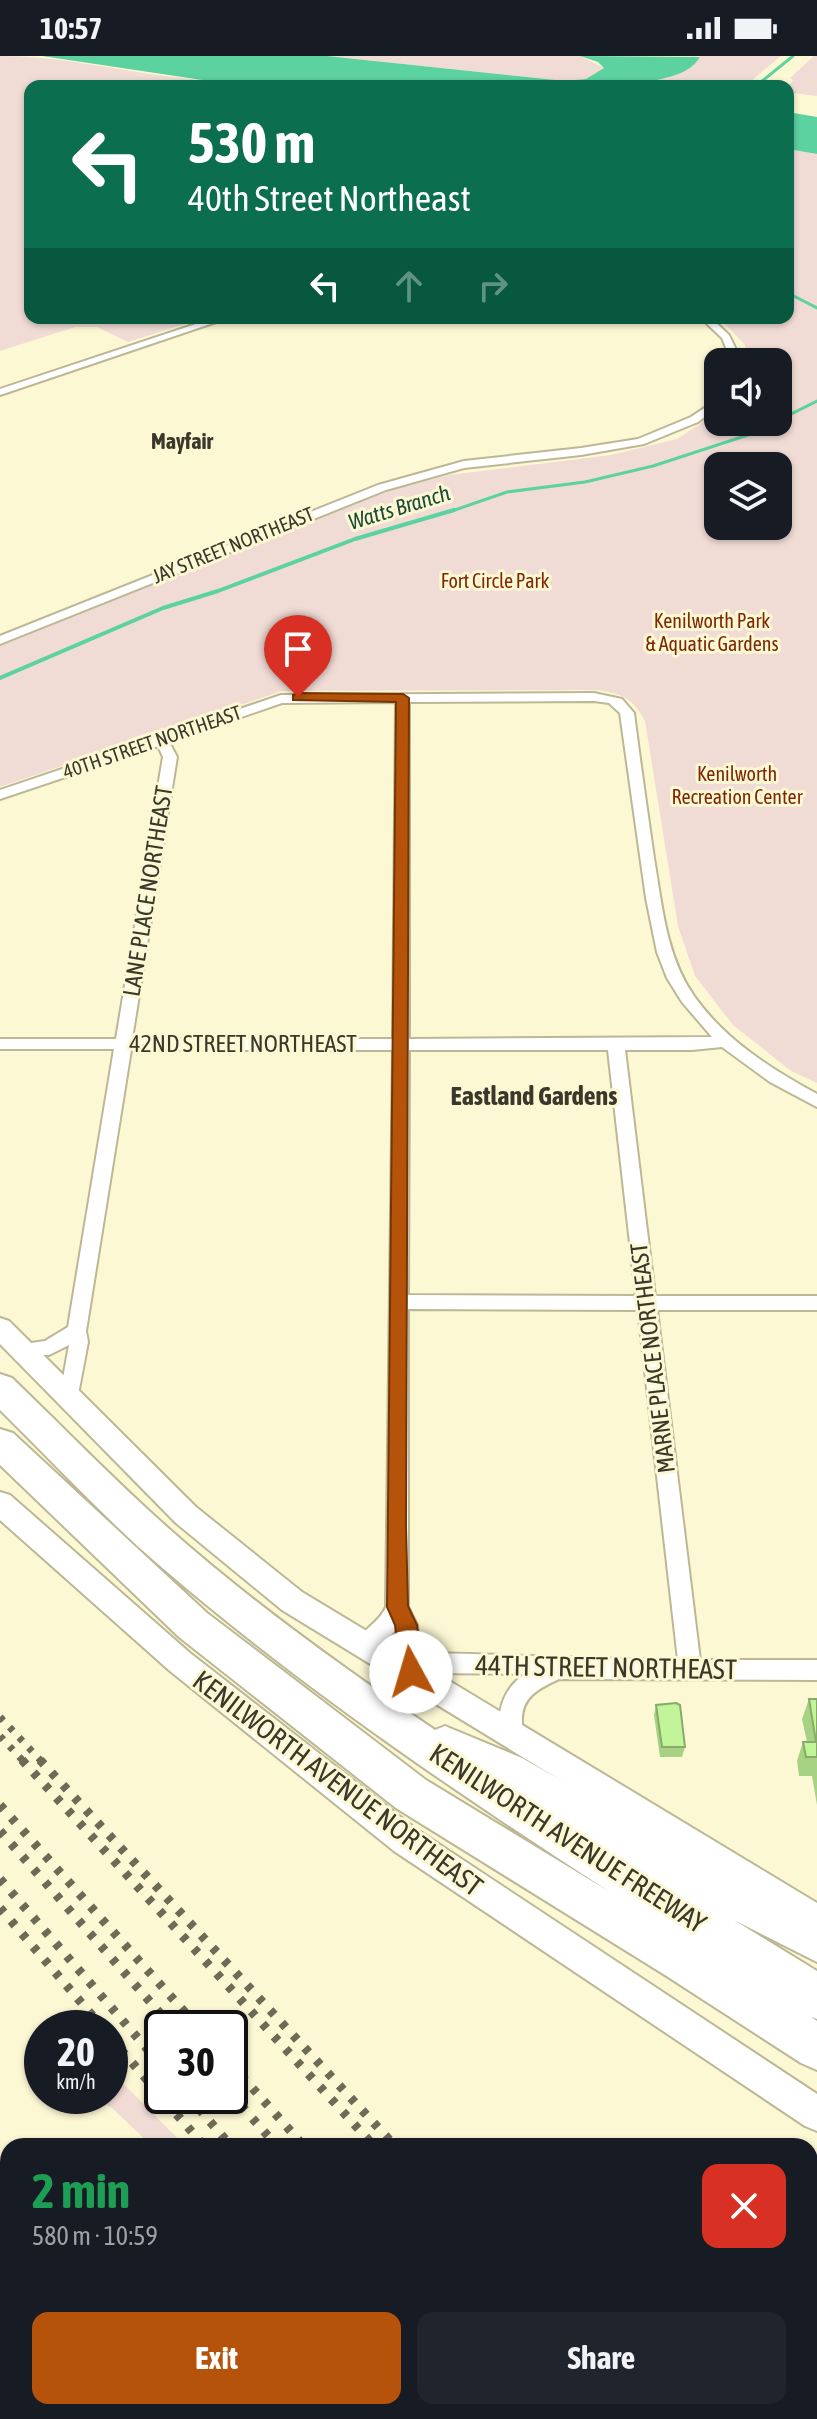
<!DOCTYPE html>
<meta charset="utf-8">
<style>
body{margin:0;font-family:"Asap Condensed",sans-serif;background:#20242c;color:#f1f3f6;height:100vh;display:flex;flex-direction:column;font-size:30px;white-space:nowrap}
*{box-sizing:border-box;margin:0}
p{font-size:26px;color:#9ea1a6}
.icon{flex:none;width:44px;height:44px;fill:none;stroke:currentColor;stroke-width:2;stroke-linecap:round;stroke-linejoin:round}
.map{position:relative;flex:1;overflow:hidden}
.drawer{position:absolute;left:0px;top:2082px;width:818px;height:282px;display:flex;flex-direction:column;background:#171b24;border-radius:24px 24px 0 0;box-shadow:0 2px 6px #0004}
.drawer>*{flex:none}
.hud{position:absolute;left:24px;top:24px;width:770px;height:244px;border-radius:16px;box-shadow:0 2px 6px #0004;background:#0b6e4f;color:#fff;overflow:hidden}
.buttons{position:absolute;left:704px;top:292px;display:grid;gap:16px}
.buttons a{display:grid;place-items:center;width:88px;height:88px;border-radius:16px;background:#171b24;box-shadow:0 2px 6px #0004;font-size:40px}
.speed{position:absolute;left:24px;top:1954px;display:flex;gap:16px;font-size:40px;font-weight:700;text-align:center}
.speed>*{display:grid;place-content:center;width:104px;height:104px;border-radius:50%;background:#171b24;box-shadow:0 2px 6px #0004;line-height:1}
.speed small{font-size:20px;font-weight:400}
.speed .limit{border:4px solid #111;border-radius:12px;background:#fff;color:#111}
.pin{position:absolute;display:grid;place-items:center;width:68px;height:68px;color:#fff;margin:-82px -34px;border-radius:50% 50% 50% 0;rotate:-45deg;box-shadow:0 0 8px #0007}
.pin .icon{rotate:45deg}
.me{position:absolute;width:88px;margin:-44px;rotate:354deg;stroke-linejoin:round;filter:drop-shadow(0 0 6px #0008)}
.turn{display:flex;align-items:center;gap:28px;height:168px;padding:0 32px;font-size:36px}
.turn .icon{width:104px;height:104px;stroke-width:2.5}
.turn b{display:block;font-size:56px;line-height:68px}
.lanes{display:flex;align-items:center;height:76px;padding:0 32px;background:#0003;justify-content:center;gap:40px;direction:ltr}
.lanes .off{opacity:.35}
.round{display:grid;place-items:center;flex:none;width:84px;height:84px;border-radius:16px;background:#20242c}
.summary{display:flex;align-items:center;justify-content:space-between;height:136px;padding:0 32px}
h1{font-size:48px;font-weight:700;line-height:60px;color:#1e9e55}
.button{display:flex;gap:16px;margin-top:auto;padding:16px 32px}
.button a{flex:1;height:92px;border-radius:16px;background:#b45309;color:#fff;font-size:32px;font-weight:700;line-height:92px;text-align:center}
.button a+a{background:#20242c;color:#f1f3f6}
.status{display:flex;justify-content:space-between;align-items:center;height:56px;padding:0 40px;background:#171b24;direction:ltr}
.status svg{height:22px;fill:currentColor}
.map>svg:first-child{display:block}
.green{fill:#f1dcd5;fill-rule:evenodd}
.water{fill:#5dd2a1}
.lines{fill:none;stroke-linecap:round;stroke-linejoin:round}
.stream-far1{stroke:#5dd2a1;stroke-width:3}
.stream{stroke:#5dd2a1;stroke-width:4}
.minor-casing{stroke:#bcb795;stroke-width:4}
.secondary-casing{stroke:#bcb795;stroke-width:4}
.motorway-casing{stroke:#bcb795;stroke-width:4}
.minor{fill:#fff;fill-rule:evenodd}
.secondary{fill:#fff;fill-rule:evenodd}
.motorway{fill:#fff;fill-rule:evenodd}
.rail-far1{stroke:#6d6a56;stroke-width:7;stroke-dasharray:5 9;stroke-linecap:butt}
.rail{stroke:#6d6a56;stroke-width:9;stroke-dasharray:6 11;stroke-linecap:butt}
.wall{fill:#a7d284}
.building{fill:#c2f499;stroke:#88ab6b;stroke-width:2}
.route{fill:#b45309;stroke:#753606;stroke-width:2}
.labels{text-anchor:middle;stroke-width:6;stroke-linejoin:round;paint-order:stroke}
.far-street-label{font-size:20px;fill:#3a382a;stroke:#fdf8d4}
.far-park-label{font-size:20px;fill:#7e2704;stroke:#fdf8d4}
.far-neighbourhood-label{font-size:22px;font-weight:bold;fill:#3a382a;stroke:#fdf8d4}
.far-water-label{font-size:22px;font-style:italic;fill:#194a36;stroke:#fdf8d4}
.street-label{font-size:24px;fill:#3a382a;stroke:#fdf8d4}
.neighbourhood-label{font-size:26px;font-weight:bold;fill:#3a382a;stroke:#fdf8d4}
.near-street-label{font-size:28px;fill:#3a382a;stroke:#fdf8d4}
</style>
<div class="status"><b>10:57</b><svg viewBox="0 0 49 12"><path d="M0 12V9h3v3zM5 12V6h3v6zM10 12V3h3v9zM15 12V0h3v12zM26 1h20v11H26zM47 4h2v5h-2z"/></svg></div>
<div class="map">
<svg width="817" height="2363" viewBox="0 0 817 2363">
<rect width="100%" height="100%" fill="#fdf8d4"/>
<g class="green">
<path d="M 0,0 C 69,0 134,19 203,24 C 233,26 265,22 295,30 L 30,30 L 30,262 L 204,262 L 128,286 L 97,271 L 75,271 L 0,295 Z"/>
<path d="M 327,0 L 580,0 L 604,12 L 586,23 L 565,25 Z"/>
<path d="M 700,0 L 781,0 L 745,30 L 637,30 C 657,20 688,23 700,0 Z"/>
<path d="M 814,0 L 817,0 L 817,40 L 792,37 L 788,31 L 793,24 L 790,22 Z"/>
<path d="M 788,93 L 817,98 L 817,1027 L 791,1015 L 733,969 L 695,920 L 678,870 L 645,665 C 633,642 621,637 596,634 L 282,635 L 0,731 L 0,589 L 379,437 L 449,419 L 611,399 L 677,383 L 718,356 L 718,366 L 778,366 L 778,306 L 748,306 L 745,289 L 719,262 L 788,262 ZM 718,410 L 778,410 L 778,470 L 718,470 Z"/>
<path d="M 110,2014 L 185,2090 L 152,2090 L 112,2052 L 89,2040 L 110,2040 Z"/>
</g>
<g class="water">
<path d="M 42,0 L 327,0 L 565,25 L 586,23 L 604,12 L 598,6 L 580,0 L 700,1 C 687,23 657,21 637,30 L 295,30 L 275,26 L 202,24 Z"/>
<path d="M 788,56 L 817,61 L 817,98 L 788,93 Z"/>
</g>
<g class="lines">
<g class="stream-far1">
<path d="M 756,30 L 793,0"/>
<path d="M 788,237 L 817,252"/>
<path d="M 449,456 L 507,436 L 585,426 L 653,410 L 751,378 L 817,345"/>
</g>
<path class="stream" d="M 0,622 L 163,552 L 218,535 L 355,483 L 454,454"/>
<g class="minor-casing">
<g id="minor">
<path d="M 214,262 L 228,262 L 0,339 L 0,333 Z"/>
<path d="M 701,262 L 711,262 L 729,279 L 742,306 L 732,306 L 722,282 Z"/>
<path d="M 718,343 L 718,351 L 698,366 L 644,388 L 581,399 L 464,412 L 386,434 L 0,588 L 0,580 L 378,429 L 464,405 L 581,392 L 638,383 L 691,361 Z"/>
<path d="M 594,637 L 622,643 L 634,657 C 640,705 647,753 654,802 C 662,849 666,900 694,940 C 725,984 771,1013 817,1038 L 817,1051 L 770,1026 L 722,991 L 692,994 L 625,994 L 655,1240 L 817,1240 L 817,1254 L 657,1254 L 700,1604 L 817,1604 L 817,1624 L 559,1623 C 538,1633 521,1641 522,1666 C 522,1675 524,1679 520,1686 L 512,1689 L 504,1686 C 493,1661 503,1632 525,1618 L 422,1617 L 419,1623 L 411,1626 L 403,1623 L 400,1617 L 388,1614 L 385,1607 L 388,1600 L 398,1597 L 396,1574 L 373,1597 L 365,1600 L 357,1597 L 354,1590 C 361,1574 379,1567 386,1551 L 393,994 L 131,994 L 86,1275 L 88,1286 L 77,1344 L 70,1347 L 63,1344 L 60,1339 L 69,1289 L 49,1299 L 17,1299 L 14,1294 L 17,1289 L 45,1285 L 68,1271 L 114,993 L 0,993 L 0,983 L 116,983 L 163,701 L 158,690 L 0,743 L 0,734 L 281,639 ZM 594,645 L 609,647 L 620,657 L 646,842 L 657,896 L 667,922 L 682,946 L 712,981 L 409,983 L 409,646 ZM 396,646 L 393,983 L 132,983 L 177,701 L 169,686 L 282,647 ZM 409,994 L 608,994 L 636,1240 L 408,1239 ZM 408,1253 L 638,1254 L 678,1604 C 591,1603 506,1598 420,1597 L 417,1569 L 408,1551 Z"/>
<path d="M 0,2145 L 8,2146 L 8,2174 L 0,2173 Z"/>
<path d="M 105,2356 L 133,2356 L 132,2363 L 102,2363 Z"/>
</g>
</g>
<g class="secondary-casing">
<g id="secondary">
<path d="M 0,1262 L 9,1265 L 196,1451 L 302,1536 L 817,1847 L 817,1881 L 282,1554 L 176,1467 L 0,1288 Z"/>
<path d="M 0,1436 L 10,1439 L 190,1597 L 416,1773 L 817,2038 L 817,2075 L 805,2070 L 394,1795 L 170,1615 L 0,1464 Z"/>
</g>
</g>
<g class="motorway-casing">
<path id="motorway" d="M 0,1318 L 12,1322 C 64,1372 113,1423 167,1471 C 250,1545 343,1612 435,1674 L 445,1670 L 522,1702 L 671,1787 L 817,1861 L 817,1906 L 734,1864 L 817,1915 L 817,1963 L 811,1961 L 817,1965 L 817,2014 L 801,2007 L 665,1919 L 396,1752 L 179,1581 L 0,1409 L 0,1373 L 13,1377 L 207,1557 L 426,1724 L 610,1836 C 457,1737 305,1634 166,1515 C 107,1465 55,1408 0,1354 Z"/>
</g>
<use href="#minor" class="minor"/>
<use href="#secondary" class="secondary"/>
<use href="#motorway" class="motorway"/>
<g class="rail-far1">
<path d="M 0,1661 L 42,1706"/>
<path d="M 0,1680 L 24,1706"/>
</g>
<g class="rail">
<path d="M 22,1704 L 374,2090"/>
<path d="M 40,1704 L 395,2090"/>
<path d="M 0,1749 L 199,1972"/>
<path d="M 0,1775 L 173,1972"/>
<path d="M 0,1823 L 162,2010"/>
<path d="M 0,1852 L 103,1972"/>
<path d="M 110,1981 L 204,2090"/>
<path d="M 230,2007 L 304,2090"/>
<path d="M 230,2037 L 277,2090"/>
<path d="M 188,2040 L 231,2090"/>
<path d="M 432,2356 L 438,2363"/>
<path d="M 461,2356 L 467,2363"/>
<path d="M 511,2356 L 517,2363"/>
<path d="M 541,2356 L 547,2363"/>
<path d="M 617,2356 L 624,2363"/>
<path d="M 640,2356 L 647,2363"/>
</g>
</g>
<g class="wall">
<path d="M 809,1643 L 817,1643 L 817,1749 L 812,1720 L 799,1720 L 797,1705 L 803,1686 L 807,1686 L 802,1663 Z"/>
<path d="M 656,1649 L 685,1691 L 682,1701 L 660,1701 L 654,1659 Z"/>
</g>
<g class="building">
<path d="M 809,1643 L 817,1643 L 817,1701 L 806,1701 L 803,1686 L 816,1686 Z"/>
<path d="M 676,1647 L 680,1649 L 685,1691 L 662,1691 L 656,1649 Z"/>
<path d="M 0,2357 L 24,2363 L 0,2363 Z"/>
</g>
<path class="route" d="M 298,637 L 403,638 L 409,642 L 406,1470 L 408,1550 L 417,1569 L 422,1616 L 419,1623 L 411,1626 L 403,1623 L 400,1616 L 395,1569 L 387,1551 L 396,646 L 293,644 L 293,639 Z"/>
<g class="labels">
<g class="far-street-label">
<text transform="translate(233 489) rotate(-22)" y="7">JAY STREET NORTHEAST</text>
<text transform="translate(152 686) rotate(-19)" y="7">40TH STREET NORTHEAST</text>
</g>
<g class="far-park-label">
<text x="495" y="532">Fort Circle Park</text>
<text x="712" y="572">Kenilworth Park<tspan x="712" dy="23">&amp; Aquatic Gardens</tspan></text>
<text x="737" y="725">Kenilworth<tspan x="737" dy="23">Recreation Center</tspan></text>
</g>
<g class="far-neighbourhood-label">
<text x="182" y="393">Mayfair</text>
</g>
<g class="far-water-label">
<text transform="translate(399 451) rotate(-17)" y="8">Watts Branch</text>
</g>
<g class="street-label">
<text transform="translate(148 835) rotate(-81)" y="8">LANE PLACE NORTHEAST</text>
<text x="243" y="996">42ND STREET NORTHEAST</text>
<text transform="translate(653 1302) rotate(-97)" y="8">MARNE PLACE NORTHEAST</text>
</g>
<g class="neighbourhood-label">
<text x="534" y="1049">Eastland Gardens</text>
</g>
<g class="near-street-label">
<text transform="translate(606 1611) rotate(1)" y="10">44TH STREET NORTHEAST</text>
<text transform="translate(338 1727) rotate(37)" y="10">KENILWORTH AVENUE NORTHEAST</text>
<text transform="translate(568 1782) rotate(33)" y="10">KENILWORTH AVENUE FREEWAY</text>
</g>
</g>
</svg>
<div class="buttons">
<a><svg class="icon" aria-label="sound" viewBox="0 0 24 24"><path d="M4 9h4l5-4v14l-5-4H4zM17 9q2 3 0 6"/></svg></a>
<a><svg class="icon" aria-label="layers" viewBox="0 0 24 24"><path d="M12 4l9 5-9 5-9-5zM3 14l9 5 9-5"/></svg></a>
</div>
<div class="speed"><div>20<small>km/h</small></div><div class="limit">30</div></div>
<div class="pin" style="left:298px;top:641px;background:#d93025"><svg class="icon" aria-label="arrive" viewBox="0 0 24 24"><path d="M6 21V4h12l-3 4 3 4H6"/></svg></div>
<svg class="me" style="left:411px;top:1616px" viewBox="-20 -20 40 40"><circle r="19" fill="#fff"/><path d="M0-13L10 11 0 6-10 11z" fill="#b45309"/></svg>
<div class="hud">
<div class="turn"><svg class="icon" aria-label="left" viewBox="0 0 24 24"><path d="M17 20v-9H6M10 6l-5 5 5 5"/></svg><div><b>530 m</b>40th Street Northeast</div></div>
<div class="lanes"><svg class="icon" aria-label="left" viewBox="0 0 24 24"><path d="M17 20v-9H6M10 6l-5 5 5 5"/></svg><svg class="icon off" aria-label="ahead" viewBox="0 0 24 24"><path d="M12 20V5M6 11l6-6 6 6"/></svg><svg class="icon off" aria-label="right" viewBox="0 0 24 24"><path d="M7 20v-9h11M14 6l5 5-5 5"/></svg></div>
</div>
<section class="drawer">
<div class="summary"><div><h1>2 min</h1><p>580 m · 10:59</p></div><a class="round" style="background:#d93025;color:#fff"><svg class="icon" aria-label="close" viewBox="0 0 24 24"><path d="M6 6l12 12M18 6L6 18"/></svg></a></div>
<div class="button"><a>Exit</a><a>Share</a></div>
</section>
</div>
